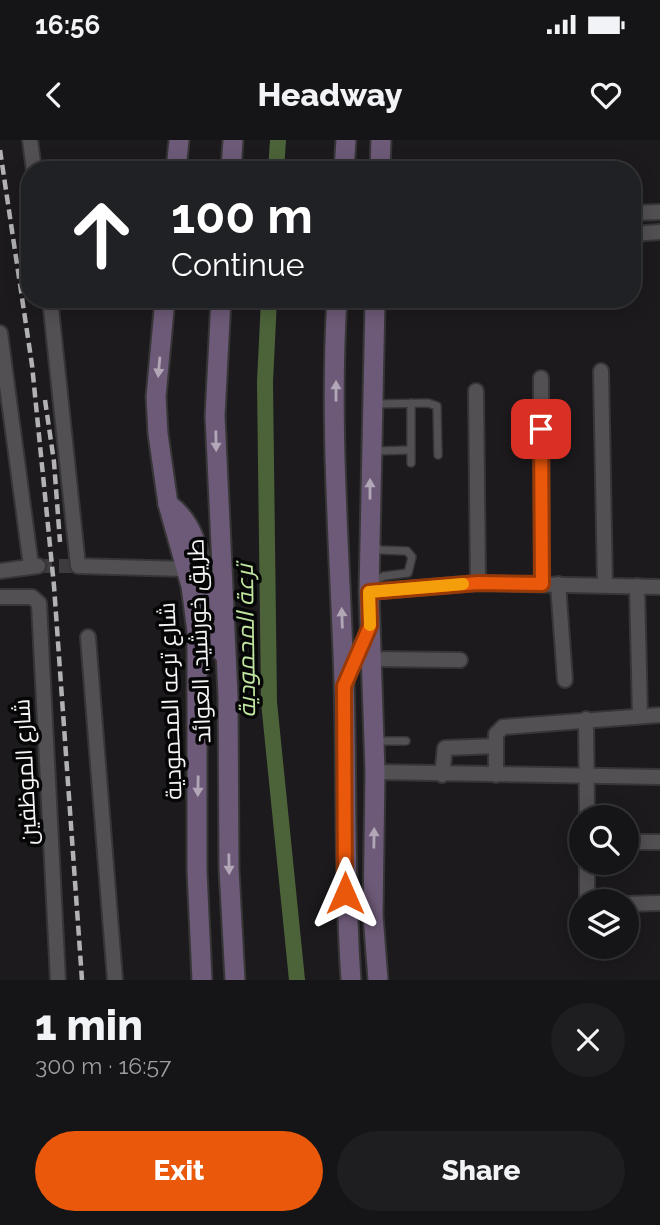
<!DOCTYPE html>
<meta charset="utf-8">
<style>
body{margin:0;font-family:Raleway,Cairo,sans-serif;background:#1e1d1f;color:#f1f3f6;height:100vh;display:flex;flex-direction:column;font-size:26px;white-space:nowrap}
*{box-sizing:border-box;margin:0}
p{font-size:23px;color:#9d9ea1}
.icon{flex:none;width:38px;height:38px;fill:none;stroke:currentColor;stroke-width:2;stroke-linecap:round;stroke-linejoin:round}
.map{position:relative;height:840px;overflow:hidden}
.panel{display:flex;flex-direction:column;background:#151416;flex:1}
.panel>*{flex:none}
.banner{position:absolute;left:21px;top:21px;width:620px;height:147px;border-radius:28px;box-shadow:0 4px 18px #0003,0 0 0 2px #343335;background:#202124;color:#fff;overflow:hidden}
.buttons{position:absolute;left:569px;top:665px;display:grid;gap:14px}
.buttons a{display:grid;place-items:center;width:70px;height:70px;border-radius:50%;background:#151416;box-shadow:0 4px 18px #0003,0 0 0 2px #343335;font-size:35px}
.pin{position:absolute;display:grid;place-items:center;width:60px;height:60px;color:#fff;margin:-30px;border-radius:14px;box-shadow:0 4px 10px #0006}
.me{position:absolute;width:77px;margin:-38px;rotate:0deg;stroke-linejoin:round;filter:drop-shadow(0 0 5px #0008)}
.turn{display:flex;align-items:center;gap:24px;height:147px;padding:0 35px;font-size:32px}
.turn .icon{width:91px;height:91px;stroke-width:2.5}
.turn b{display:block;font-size:49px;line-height:60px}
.round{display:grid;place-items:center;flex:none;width:74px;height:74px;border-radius:37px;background:#1e1d1f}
.overview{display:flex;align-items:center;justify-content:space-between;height:119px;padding:0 35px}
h1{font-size:42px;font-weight:800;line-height:52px}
.cta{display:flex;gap:14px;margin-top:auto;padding:14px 35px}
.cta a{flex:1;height:80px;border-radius:42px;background:#ea580c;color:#fff;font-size:28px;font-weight:800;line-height:80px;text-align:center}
.cta a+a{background:#1e1d1f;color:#f1f3f6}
.status{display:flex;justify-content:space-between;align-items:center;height:49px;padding:0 35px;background:#151416;direction:ltr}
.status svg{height:19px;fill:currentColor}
header{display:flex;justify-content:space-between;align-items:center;height:91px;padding:0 35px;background:#151416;font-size:32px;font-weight:800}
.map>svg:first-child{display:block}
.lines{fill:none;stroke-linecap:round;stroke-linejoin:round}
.canal{stroke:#4c6339;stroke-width:16}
.street-tunnel{stroke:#3d3b3e;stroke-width:14;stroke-dasharray:14 7;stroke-linecap:butt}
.lane-casing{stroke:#373637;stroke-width:10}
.street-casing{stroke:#373637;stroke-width:18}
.secondary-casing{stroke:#373637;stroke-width:23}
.lane{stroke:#525053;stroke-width:7}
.street{stroke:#525053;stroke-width:14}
.secondary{stroke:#6d5a78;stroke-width:19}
.rail{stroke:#b2b1b3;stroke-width:4.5;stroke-dasharray:10 5;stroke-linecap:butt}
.oneway{fill:#b1a7b7}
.route-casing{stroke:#983908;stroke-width:18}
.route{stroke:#ea580c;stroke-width:12}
.slow{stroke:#f59e0b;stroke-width:12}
.labels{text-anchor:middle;stroke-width:7;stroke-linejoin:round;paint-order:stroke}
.street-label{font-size:23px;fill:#f5f4f6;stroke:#060607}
.water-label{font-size:24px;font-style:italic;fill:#c0e6a1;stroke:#060607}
</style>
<div class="status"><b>16:56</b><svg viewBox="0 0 49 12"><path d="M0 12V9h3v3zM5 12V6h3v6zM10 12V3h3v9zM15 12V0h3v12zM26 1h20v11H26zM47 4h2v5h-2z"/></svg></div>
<header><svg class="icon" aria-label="back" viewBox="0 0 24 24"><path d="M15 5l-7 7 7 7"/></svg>Headway<svg class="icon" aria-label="heart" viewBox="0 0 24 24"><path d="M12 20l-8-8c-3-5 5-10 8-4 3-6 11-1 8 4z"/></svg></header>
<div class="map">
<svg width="660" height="840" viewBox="0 0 660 840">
<rect width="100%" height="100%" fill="#1c1a1d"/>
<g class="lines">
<g class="canal">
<path d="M 276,30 L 278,0"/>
<path d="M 269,159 L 265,242 L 269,562 L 297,840"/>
</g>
<path class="street-tunnel" d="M 38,426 L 78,426"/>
<g class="lane-casing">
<g id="lane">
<path d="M 376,264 L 428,263 L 437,266 L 438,315"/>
<path d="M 373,311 L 411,310"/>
<path d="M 411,323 L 411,263"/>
<path d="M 373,441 L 384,436 L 408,433 L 412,417 L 407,411 L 381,410 L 374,406"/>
<path d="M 374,601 L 406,601"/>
</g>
</g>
<g class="street-casing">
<g id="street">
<path d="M 30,0 L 34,30"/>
<path d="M 632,73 L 660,72"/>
<path d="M 632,94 L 660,92"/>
<path d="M 50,159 L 78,426 L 185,429"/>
<path d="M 0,193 L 31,426"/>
<path d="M 601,231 L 605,445"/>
<path d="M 541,238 L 542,444"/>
<path d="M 476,251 L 478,443"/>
<path d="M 0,431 L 38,426"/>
<path d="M 558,444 L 565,540"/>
<path d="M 637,446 L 640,576"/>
<path d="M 369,452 L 478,443 L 660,447"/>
<path d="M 0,457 L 32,457 L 39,463 L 58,840"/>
<path d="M 88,497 L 115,840"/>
<path d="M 370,519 L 460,520"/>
<path d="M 586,579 L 587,677"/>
<path d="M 375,632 L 660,637"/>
<path d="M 442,635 L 445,608 L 496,606"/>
<path d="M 496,635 L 496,594 L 503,587 L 660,575"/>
<path d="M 626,702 L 660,702"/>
<path d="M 587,723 L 587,761"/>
<path d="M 626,764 L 660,763"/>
</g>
</g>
<g class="secondary-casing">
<g id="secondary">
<path d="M 176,30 L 179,0"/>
<path d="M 231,30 L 233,0"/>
<path d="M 344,30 L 346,0"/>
<path d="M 380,30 L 381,0"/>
<path d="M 165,159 L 156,257 L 158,294 L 168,364 L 191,446 L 197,492 L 197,731 L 202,840"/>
<path d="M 221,159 L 215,276 L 228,556 L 229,729 L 235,840"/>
<path d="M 337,159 C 329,286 340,415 344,542 C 347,642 344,741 351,840"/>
<path d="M 375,159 L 369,452 L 375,632 L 373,775 L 378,840"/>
<path d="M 168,364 C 216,398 193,467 223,513"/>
</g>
</g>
<use href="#lane" class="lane"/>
<use href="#street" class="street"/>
<use href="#secondary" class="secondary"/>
<g class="rail">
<path d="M 0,10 L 32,225 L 54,446 L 82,840"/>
<path d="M 45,260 L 54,322 L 60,402"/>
</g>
</g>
<defs><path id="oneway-solid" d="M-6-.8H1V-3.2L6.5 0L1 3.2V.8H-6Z" transform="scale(1.75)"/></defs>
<g class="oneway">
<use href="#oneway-solid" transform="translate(159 227) rotate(95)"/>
<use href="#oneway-solid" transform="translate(336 251) rotate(-90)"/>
<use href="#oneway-solid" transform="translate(216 301) rotate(89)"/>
<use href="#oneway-solid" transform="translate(370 349) rotate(-90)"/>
<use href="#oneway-solid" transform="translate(342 478) rotate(-92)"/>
<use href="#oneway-solid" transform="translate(198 646) rotate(91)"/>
<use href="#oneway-solid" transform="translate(374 698) rotate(-89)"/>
<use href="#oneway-solid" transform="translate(229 724) rotate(89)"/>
</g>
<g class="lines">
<g class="route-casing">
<path id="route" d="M 345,753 L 344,546 L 370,486 L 369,452 L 478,443 L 542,444 L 541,289"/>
</g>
<use href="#route" class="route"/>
<path class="slow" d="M 370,485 L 369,452 L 463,444"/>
</g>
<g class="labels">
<g class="street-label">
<text transform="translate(199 501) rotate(-92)" y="8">طريق خورشيد, العوائد</text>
<text transform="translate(170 561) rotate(-92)" y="8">شارع ترعه المحمودية</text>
<text transform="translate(25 632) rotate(-93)" y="8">شارع الموظفين</text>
</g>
<g class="water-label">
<text transform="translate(246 501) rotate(-91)" y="8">ترعة المحمودية</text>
</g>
</g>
</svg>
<div class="buttons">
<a><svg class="icon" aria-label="search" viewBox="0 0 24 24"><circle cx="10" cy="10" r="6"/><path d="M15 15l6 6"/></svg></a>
<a><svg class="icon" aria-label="layers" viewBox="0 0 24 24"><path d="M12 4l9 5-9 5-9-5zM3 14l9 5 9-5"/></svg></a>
</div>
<div class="pin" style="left:541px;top:289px;background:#d93025"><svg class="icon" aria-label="arrive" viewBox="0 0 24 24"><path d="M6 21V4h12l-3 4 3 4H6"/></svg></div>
<svg class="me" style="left:345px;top:753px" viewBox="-20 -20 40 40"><path d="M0-17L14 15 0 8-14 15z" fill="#ea580c" stroke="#fff" stroke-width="4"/></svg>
<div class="banner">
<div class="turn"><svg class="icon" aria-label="ahead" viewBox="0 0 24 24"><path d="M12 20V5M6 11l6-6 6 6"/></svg><div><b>100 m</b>Continue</div></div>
</div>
</div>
<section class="panel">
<div class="overview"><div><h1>1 min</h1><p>300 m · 16:57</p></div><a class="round"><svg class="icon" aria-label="close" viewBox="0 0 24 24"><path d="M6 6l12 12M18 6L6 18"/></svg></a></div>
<div class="cta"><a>Exit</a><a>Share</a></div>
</section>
